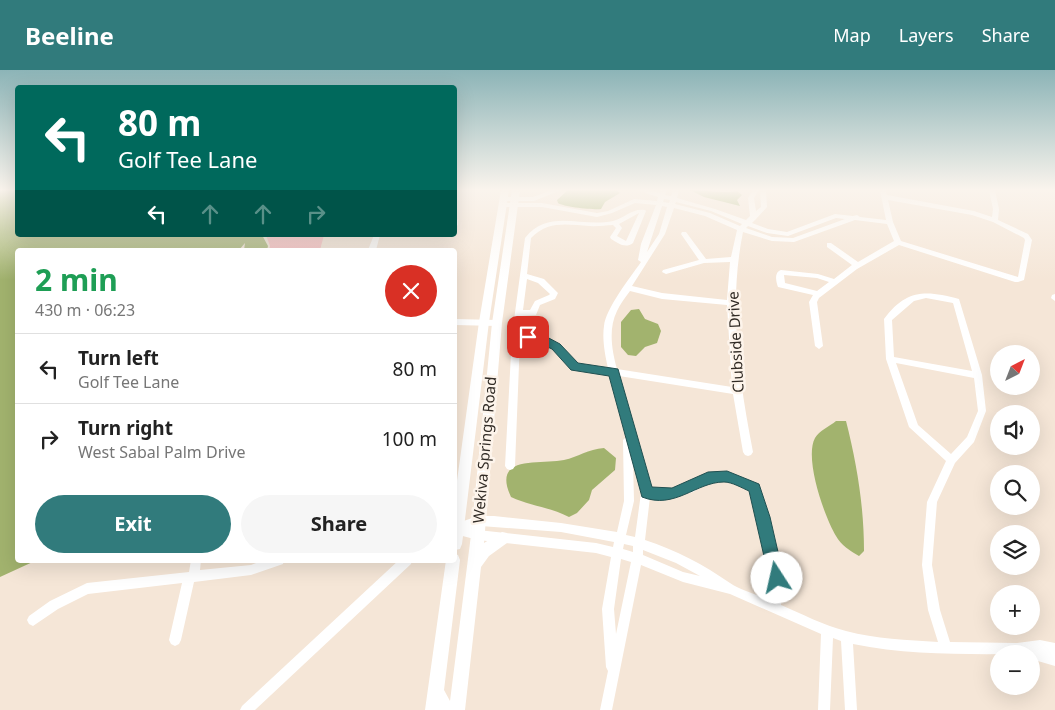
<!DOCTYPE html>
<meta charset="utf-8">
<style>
body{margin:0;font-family:"Noto Sans",sans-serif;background:#f6f6f6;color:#222;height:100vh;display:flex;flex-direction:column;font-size:19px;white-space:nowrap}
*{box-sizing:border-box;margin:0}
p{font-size:16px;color:#767676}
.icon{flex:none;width:28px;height:28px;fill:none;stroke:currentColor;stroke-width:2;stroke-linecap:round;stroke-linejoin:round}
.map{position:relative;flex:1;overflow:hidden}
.drawer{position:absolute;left:15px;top:178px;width:442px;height:315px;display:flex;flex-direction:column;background:#fff;border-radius:5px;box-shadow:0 5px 20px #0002}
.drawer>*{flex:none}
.banner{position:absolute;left:15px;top:15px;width:442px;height:152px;border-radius:5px;box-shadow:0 5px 20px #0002;background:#00695c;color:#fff;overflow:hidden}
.needle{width:32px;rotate:42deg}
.tools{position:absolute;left:990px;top:275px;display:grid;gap:10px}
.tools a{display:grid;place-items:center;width:50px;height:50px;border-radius:50%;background:#fff;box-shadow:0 5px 20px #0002;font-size:25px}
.pin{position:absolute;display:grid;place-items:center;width:42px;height:42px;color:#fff;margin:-21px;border-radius:10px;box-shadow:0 2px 8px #0006}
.me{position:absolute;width:55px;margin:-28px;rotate:350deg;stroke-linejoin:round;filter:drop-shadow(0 0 4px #0008)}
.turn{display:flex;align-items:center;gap:18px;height:105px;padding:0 20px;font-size:22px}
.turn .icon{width:65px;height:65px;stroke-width:2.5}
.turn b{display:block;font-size:35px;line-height:42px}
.lanes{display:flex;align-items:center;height:48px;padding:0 20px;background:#0003;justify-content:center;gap:25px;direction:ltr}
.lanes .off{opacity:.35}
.round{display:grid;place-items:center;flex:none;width:52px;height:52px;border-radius:26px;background:#f6f6f6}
.head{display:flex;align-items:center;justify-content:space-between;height:85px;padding:0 20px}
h1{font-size:30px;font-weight:700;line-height:38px;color:#1e9e55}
.button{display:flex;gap:10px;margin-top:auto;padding:10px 20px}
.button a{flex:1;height:58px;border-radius:30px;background:#317b7c;color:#fff;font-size:20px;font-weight:700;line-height:58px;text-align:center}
.button a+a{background:#f6f6f6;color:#222}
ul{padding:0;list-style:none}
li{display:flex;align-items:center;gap:15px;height:70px;padding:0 20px;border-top:1px solid #e0e0e0}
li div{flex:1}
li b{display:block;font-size:19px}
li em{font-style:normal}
header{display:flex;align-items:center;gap:30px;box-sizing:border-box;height:70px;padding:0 25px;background:#317b7c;color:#fff}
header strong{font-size:24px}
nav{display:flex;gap:28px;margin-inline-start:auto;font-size:18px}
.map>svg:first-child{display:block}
.green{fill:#f9bcbe}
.water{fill:#a2b36e}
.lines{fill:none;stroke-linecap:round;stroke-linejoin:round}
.minor{fill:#fff;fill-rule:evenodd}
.major{fill:#fff;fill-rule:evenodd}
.route{fill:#317b7c;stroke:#205051}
.labels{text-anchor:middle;stroke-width:5;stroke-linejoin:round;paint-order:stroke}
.street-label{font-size:15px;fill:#312b25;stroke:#fdf4eb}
</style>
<header>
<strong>Beeline</strong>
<nav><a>Map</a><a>Layers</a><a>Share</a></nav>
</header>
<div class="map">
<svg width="1055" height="640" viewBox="0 0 1055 640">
<rect width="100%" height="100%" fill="#f5e6d7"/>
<path class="green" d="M 266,165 L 324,165 L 320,180 L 269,180 L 270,176 Z"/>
<g class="water">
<path d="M 0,120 L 17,120 L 18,165 L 262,165 L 268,176 L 267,180 L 244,180 L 245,173 L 239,180 L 18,180 L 18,490 L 37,490 L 0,507 Z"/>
<path d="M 568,120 L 616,120 L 620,123 L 605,132 L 601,139 C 594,140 564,137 558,133 L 557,130 Z"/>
<path d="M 690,120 C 702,120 729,124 737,121 L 742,125 L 737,130 L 740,136 L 704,127 Z"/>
<path d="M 639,239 L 645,249 L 658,254 L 661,261 L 657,273 L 645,277 L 636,286 L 628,285 L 621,277 L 621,252 L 631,240 Z"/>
<path d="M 836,351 L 846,351 C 857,394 864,437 864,481 L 859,486 C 850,481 841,475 836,466 C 824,446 804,388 815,368 C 819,361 830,356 836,351 Z"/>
<path d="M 604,378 L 616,388 L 615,400 L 592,420 L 589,430 L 577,443 L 569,447 C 550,437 530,436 511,427 C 491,384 540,395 564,390 C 578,387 588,379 604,378 Z"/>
</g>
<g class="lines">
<g class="minor">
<path d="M 551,120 L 561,120 L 534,131 L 504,131 L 501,129 L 504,127 L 533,127 Z"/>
<path d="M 637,120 L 648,120 L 660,123 L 661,120 L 667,120 L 665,125 L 671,126 L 673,120 L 679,120 L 677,128 L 715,139 L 746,150 L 750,146 L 748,128 L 753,120 L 759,120 L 754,128 L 756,141 L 761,137 L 760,120 L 766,120 L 767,137 L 756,149 L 752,153 L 768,159 L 787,162 L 835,144 L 853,146 L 857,145 L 860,147 L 886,150 L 880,120 L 886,120 L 887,125 L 974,141 L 992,147 L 993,139 L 989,120 L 995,120 L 999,139 L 998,150 L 1028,164 L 1032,170 L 1024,210 L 1018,212 L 1015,212 L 899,175 L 857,199 L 819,228 L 817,232 L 823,276 L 819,279 L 815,276 L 809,232 L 813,225 L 778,217 C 776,212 774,202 781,200 L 818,204 L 834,209 L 852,195 L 827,177 L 827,173 L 831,173 L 858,192 L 894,171 L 887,154 L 855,150 L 794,172 L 772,171 L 743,162 C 728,236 739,309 753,382 L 751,385 L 748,386 L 745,385 L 743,382 L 733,324 L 619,306 L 632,356 L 647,401 L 650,419 L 672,419 L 687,415 L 708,404 L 727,402 L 759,415 L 776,477 L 780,506 L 781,535 C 802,544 823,555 846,561 C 876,569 907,570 938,572 L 928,540 L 922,495 L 927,432 L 946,391 L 909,357 L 886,289 L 884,249 C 906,219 926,220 959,229 L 982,305 L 986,341 L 974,372 L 955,393 L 937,432 L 932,495 L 940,540 L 950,572 L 1017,573 L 1040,570 L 1055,573 L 1055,596 L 1031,589 L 1031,584 C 973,584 912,586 853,574 L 857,640 L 845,640 L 841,571 L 833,568 L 830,640 L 818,640 L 821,564 L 730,524 L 683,512 L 641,495 L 612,640 L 600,640 L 608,601 L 606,597 L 602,539 L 611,487 L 596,483 L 478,470 L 455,464 L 455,454 L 478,446 L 494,446 L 561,453 L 617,462 L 624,431 L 623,370 L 626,367 L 610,305 L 580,301 L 573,299 L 550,276 L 537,271 L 520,269 L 515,396 L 513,399 L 510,400 L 507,399 L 505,396 L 512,265 L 525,168 C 549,138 581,158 613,151 C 625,148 632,138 645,140 L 646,141 L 633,173 C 625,179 618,173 611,169 L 610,167 L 616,158 L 613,155 C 605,155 597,157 590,156 C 567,155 549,150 531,168 L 527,204 L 544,209 L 558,223 L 555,229 L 540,235 L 536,245 L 522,246 L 520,263 L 543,267 L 556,272 L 579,294 L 608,298 C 605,285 602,269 604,256 C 606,238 630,208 641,192 L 638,190 L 641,174 L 656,135 L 635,133 L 612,143 L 597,147 L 542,137 L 503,137 L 500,135 L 503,133 L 542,133 L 597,143 L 608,141 L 634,129 L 657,131 L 658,127 ZM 664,129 L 670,130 L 669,133 L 663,132 ZM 888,130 L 972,145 L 993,152 L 1024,168 L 1025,170 L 1018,207 L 901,171 L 893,152 ZM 676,132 L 711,141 L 742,154 L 740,156 L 710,143 L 675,134 ZM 662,136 L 667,137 L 659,164 L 647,182 ZM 674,138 L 705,146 L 737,160 L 731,187 L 706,189 L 686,162 L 682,162 L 681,164 L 699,190 L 663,200 L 662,202 L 666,204 L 704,193 L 730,192 L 727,230 L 662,223 L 632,216 L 665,164 ZM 639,143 L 626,171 L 617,166 L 622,158 L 619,154 ZM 836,148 L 845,149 L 793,168 L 772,167 L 746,158 L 748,156 L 767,163 L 788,166 ZM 784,205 L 817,208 L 829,212 L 817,221 L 785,213 ZM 527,209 L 538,213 L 550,224 L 549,225 L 535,231 L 530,240 L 523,240 ZM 630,221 L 662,229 L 727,235 L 732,317 L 617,299 C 612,281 608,259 617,241 C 620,234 625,228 630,221 ZM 926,228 L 953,233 L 972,301 L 894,287 L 892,250 L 914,231 ZM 896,293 L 974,308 L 978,341 L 967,367 L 951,384 L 918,355 ZM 633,389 L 637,401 L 641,423 L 635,467 L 626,465 L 634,431 ZM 727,410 L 751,421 C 761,457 770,493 769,530 C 758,525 740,520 730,513 C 704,495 676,480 645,470 L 650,427 L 672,427 L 693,422 L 710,412 ZM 481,456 L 561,462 L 614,472 L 613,477 L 596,473 L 478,460 L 471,458 ZM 624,474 L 633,476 L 633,482 L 623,479 ZM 643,480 L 676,493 L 700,506 L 683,502 L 643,485 ZM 621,489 L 631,492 L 616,564 L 614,539 Z"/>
<path d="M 455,148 L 458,150 L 458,155 L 455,157 Z"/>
<path d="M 374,165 L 380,165 L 376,180 L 368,180 Z"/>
<path d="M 1055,224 L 1055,231 L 1051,228 L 1052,225 Z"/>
<path d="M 455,249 L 497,250 L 501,253 L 497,256 L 455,255 Z"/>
<path d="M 191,490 L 201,490 L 200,500 L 251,495 L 264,490 L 284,490 L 283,494 L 251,505 L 194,512 L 181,570 L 179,574 L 175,576 L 171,574 L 169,570 L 182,513 L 88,524 L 58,539 L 33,556 L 29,554 L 27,550 L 29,546 L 50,531 L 87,513 L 189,502 Z"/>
<path d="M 399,490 L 412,490 L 411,494 L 255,640 L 240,640 L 242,636 Z"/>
</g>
<g class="major">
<path d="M 501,120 L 509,120 L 489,252 L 462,474 L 460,479 L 455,480 L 455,425 L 479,252 Z"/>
<path d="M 512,120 L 520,120 L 502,253 L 484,473 L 502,462 L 507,463 L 509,468 L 507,473 L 489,486 L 481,497 L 465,640 L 425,640 L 446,490 L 455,490 L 455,484 L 458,485 L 460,490 L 444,620 L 450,631 L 471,465 L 492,253 Z"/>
</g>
</g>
<linearGradient id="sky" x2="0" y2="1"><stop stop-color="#8cb4b7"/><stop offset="0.57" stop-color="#faf4ed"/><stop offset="1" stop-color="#faf4ed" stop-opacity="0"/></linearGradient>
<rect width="1055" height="210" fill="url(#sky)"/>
<path class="route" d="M 528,263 L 545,266 L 560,274 L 578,293 L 618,299 L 652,417 L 672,418 L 708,402 L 727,401 L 759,414 L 770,447 L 784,508 L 782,513 L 777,515 L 772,513 L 769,508 L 749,421 C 742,418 732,412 724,412 C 696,412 675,440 642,427 L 609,306 L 571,300 L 552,279 L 539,273 L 525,270 L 525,264 Z"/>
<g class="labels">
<g class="street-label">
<text transform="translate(736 272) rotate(-93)" y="5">Clubside Drive</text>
<text transform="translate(485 380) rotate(-85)" y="5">Wekiva Springs Road</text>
</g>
</g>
</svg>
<div class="tools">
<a><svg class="needle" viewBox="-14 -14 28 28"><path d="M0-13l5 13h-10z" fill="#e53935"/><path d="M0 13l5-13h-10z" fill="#767676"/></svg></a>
<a><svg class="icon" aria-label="sound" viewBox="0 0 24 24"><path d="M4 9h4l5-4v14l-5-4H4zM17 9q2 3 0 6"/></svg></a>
<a><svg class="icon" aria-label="search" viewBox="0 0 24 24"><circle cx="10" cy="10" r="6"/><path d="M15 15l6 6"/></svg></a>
<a><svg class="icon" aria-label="layers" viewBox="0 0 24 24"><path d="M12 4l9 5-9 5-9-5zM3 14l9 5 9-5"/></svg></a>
<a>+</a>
<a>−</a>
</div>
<div class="pin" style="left:528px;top:267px;background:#d93025"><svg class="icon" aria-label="arrive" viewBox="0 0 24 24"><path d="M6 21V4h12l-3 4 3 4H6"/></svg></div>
<svg class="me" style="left:777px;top:508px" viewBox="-20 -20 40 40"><circle r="19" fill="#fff"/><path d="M0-13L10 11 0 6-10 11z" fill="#317b7c"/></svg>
<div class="banner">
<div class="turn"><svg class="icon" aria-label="left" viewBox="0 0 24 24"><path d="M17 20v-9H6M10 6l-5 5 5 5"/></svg><div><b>80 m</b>Golf Tee Lane</div></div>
<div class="lanes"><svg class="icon" aria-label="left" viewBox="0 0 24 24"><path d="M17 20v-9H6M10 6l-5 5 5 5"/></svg><svg class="icon off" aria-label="ahead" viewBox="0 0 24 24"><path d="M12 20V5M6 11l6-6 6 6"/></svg><svg class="icon off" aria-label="ahead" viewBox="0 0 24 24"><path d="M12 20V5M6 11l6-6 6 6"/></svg><svg class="icon off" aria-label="right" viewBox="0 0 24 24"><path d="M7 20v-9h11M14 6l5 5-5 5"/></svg></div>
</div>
<section class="drawer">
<div class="head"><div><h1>2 min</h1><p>430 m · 06:23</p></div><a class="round" style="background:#d93025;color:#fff"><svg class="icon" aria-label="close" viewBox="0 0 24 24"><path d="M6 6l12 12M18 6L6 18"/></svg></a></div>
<ul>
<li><svg class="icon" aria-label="left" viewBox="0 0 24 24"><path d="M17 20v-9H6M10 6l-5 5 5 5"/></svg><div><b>Turn left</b><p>Golf Tee Lane</p></div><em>80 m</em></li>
<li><svg class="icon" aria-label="right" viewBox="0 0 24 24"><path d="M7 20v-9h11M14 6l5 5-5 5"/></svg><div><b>Turn right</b><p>West Sabal Palm Drive</p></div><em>100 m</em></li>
</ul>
<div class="button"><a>Exit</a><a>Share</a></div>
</section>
</div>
